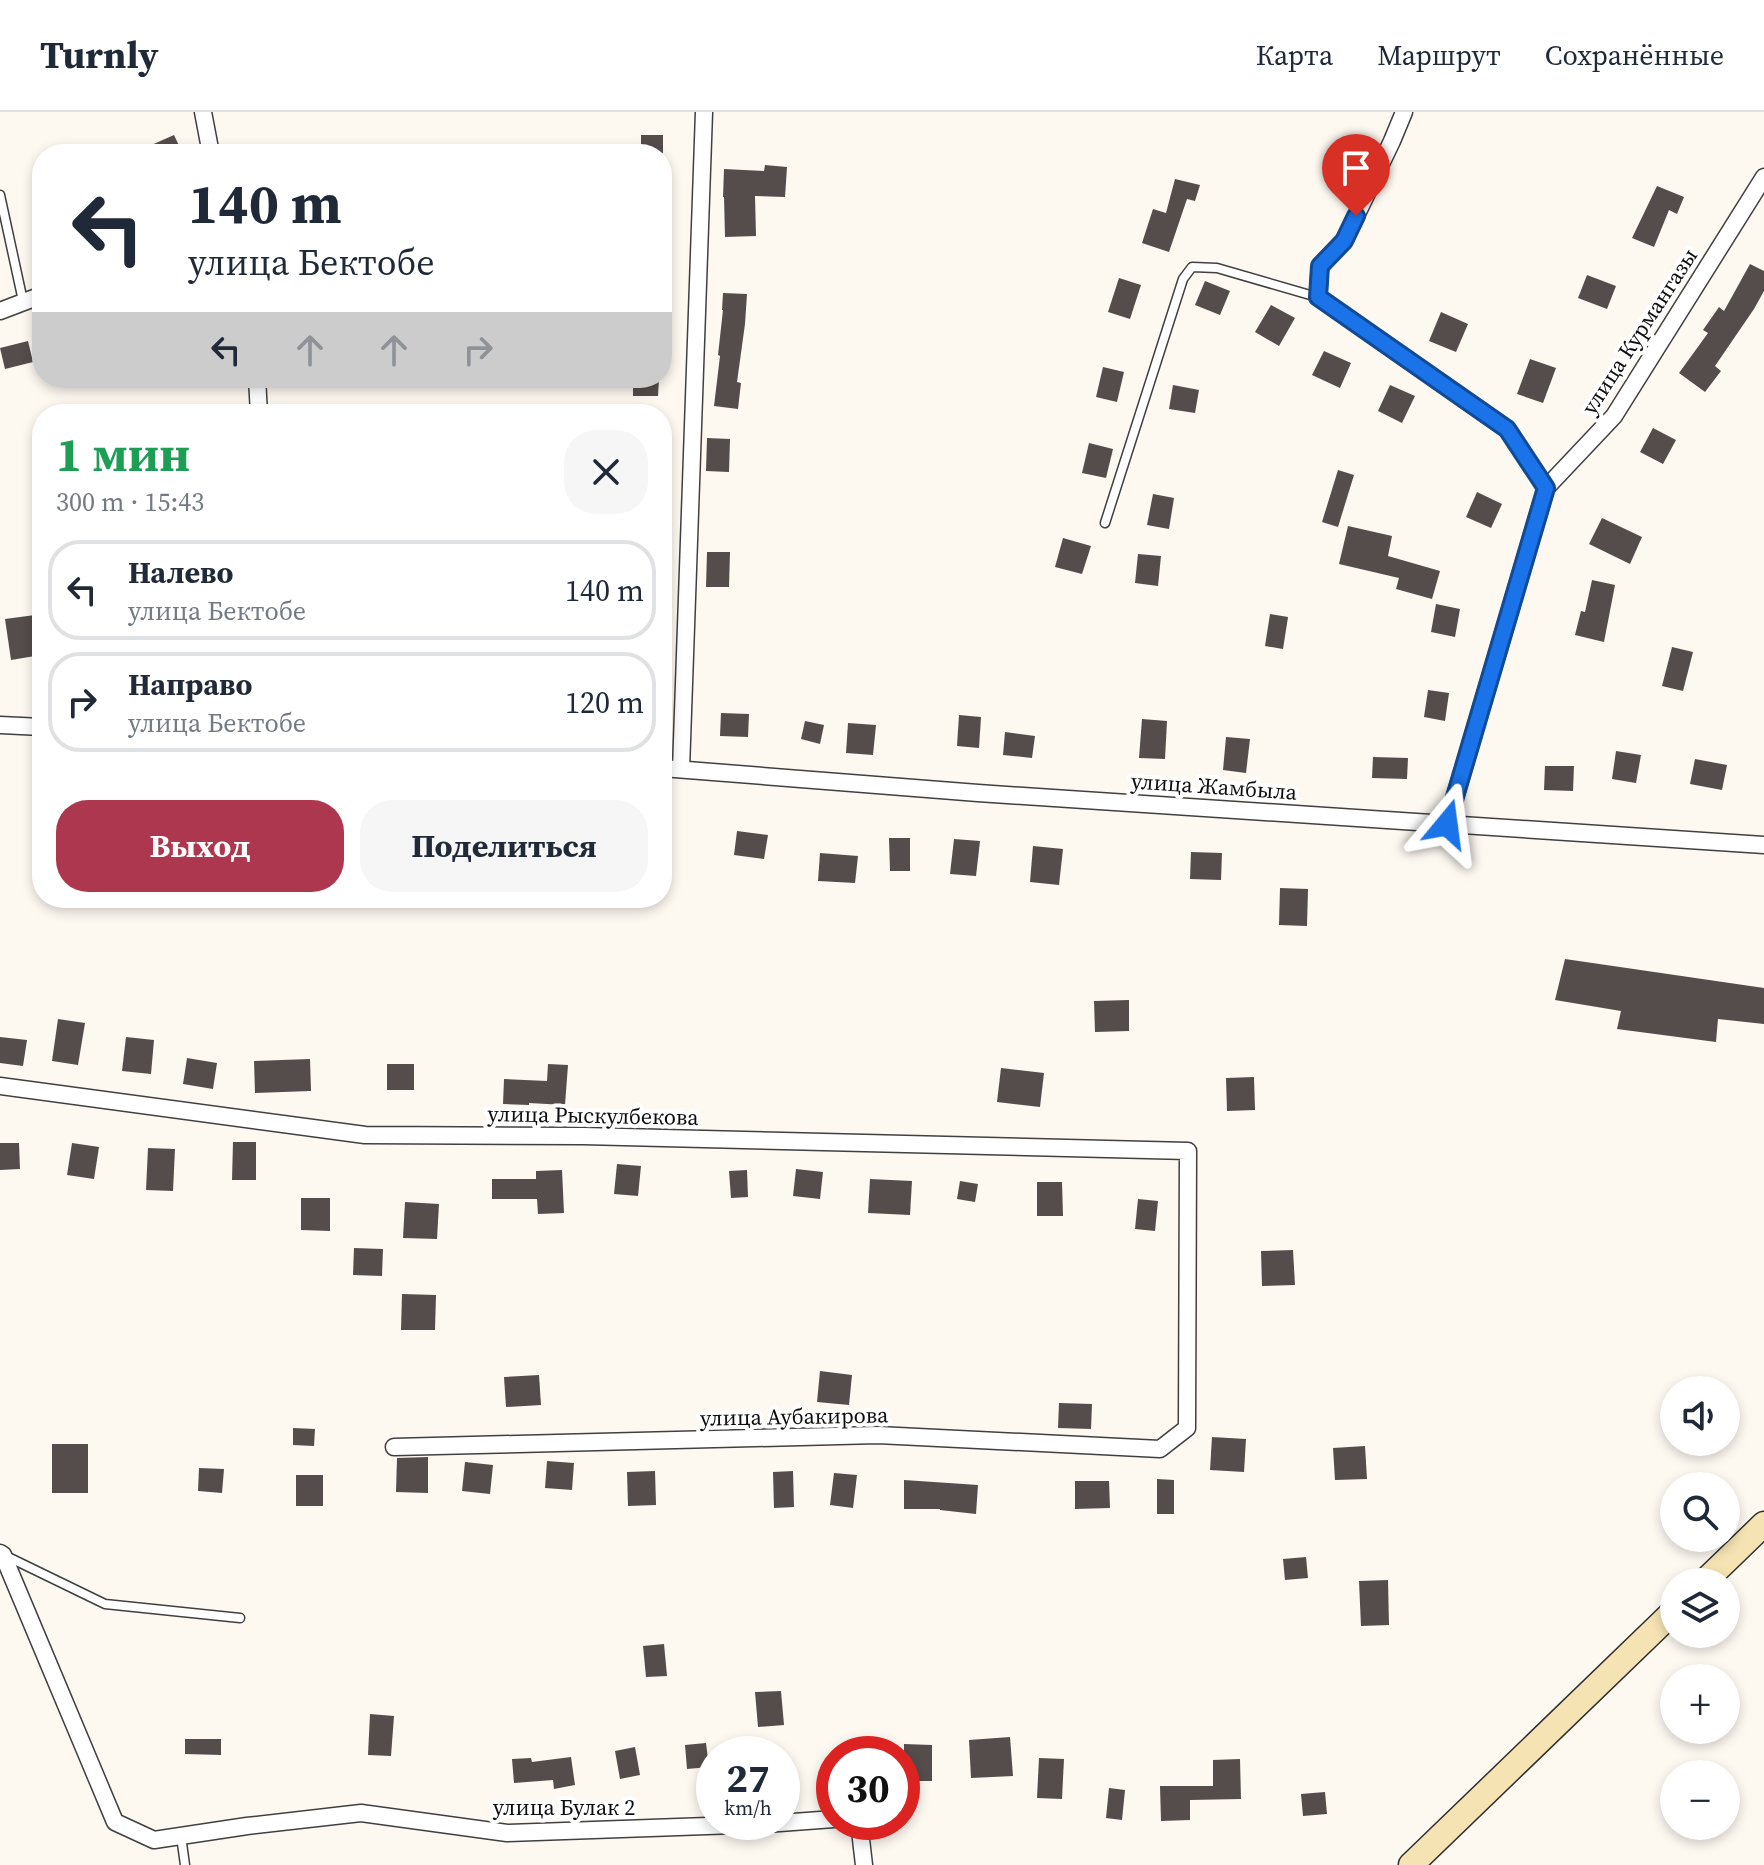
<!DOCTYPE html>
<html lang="ru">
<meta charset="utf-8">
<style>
body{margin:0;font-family:"Source Serif 4",serif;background:#f6f6f7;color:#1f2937;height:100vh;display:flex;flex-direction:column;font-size:30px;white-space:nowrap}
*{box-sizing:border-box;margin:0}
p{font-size:26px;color:#747a83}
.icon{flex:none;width:44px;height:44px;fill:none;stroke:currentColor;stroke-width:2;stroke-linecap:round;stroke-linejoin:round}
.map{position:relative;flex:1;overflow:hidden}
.details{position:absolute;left:32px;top:292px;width:640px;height:504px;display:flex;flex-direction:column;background:#fff;border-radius:32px;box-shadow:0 4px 12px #0003}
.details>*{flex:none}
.banner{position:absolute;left:32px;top:32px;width:640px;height:244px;border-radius:32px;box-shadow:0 4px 12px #0003;background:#fff;color:#1f2937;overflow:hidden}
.fabs{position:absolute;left:1660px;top:1264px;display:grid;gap:16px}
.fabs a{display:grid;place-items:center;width:80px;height:80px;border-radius:50%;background:#fff;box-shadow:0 4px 12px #0003;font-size:40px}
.speed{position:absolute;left:696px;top:1624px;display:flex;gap:16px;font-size:40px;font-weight:700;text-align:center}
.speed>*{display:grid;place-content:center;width:104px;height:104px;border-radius:50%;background:#fff;box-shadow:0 4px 12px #0003;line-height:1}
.speed small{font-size:20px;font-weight:400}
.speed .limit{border:12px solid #d22;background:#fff;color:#111}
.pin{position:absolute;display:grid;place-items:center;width:68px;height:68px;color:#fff;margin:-82px -34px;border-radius:50% 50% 50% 0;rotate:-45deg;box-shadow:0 0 8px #0007}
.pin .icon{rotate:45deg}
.me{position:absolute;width:88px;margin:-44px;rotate:16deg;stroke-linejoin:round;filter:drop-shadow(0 0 6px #0008)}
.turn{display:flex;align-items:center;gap:28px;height:168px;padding:0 24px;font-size:36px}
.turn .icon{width:104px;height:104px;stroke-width:2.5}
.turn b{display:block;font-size:56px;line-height:68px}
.lanes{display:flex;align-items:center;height:76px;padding:0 24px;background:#0003;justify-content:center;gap:40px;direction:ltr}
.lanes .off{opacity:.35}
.round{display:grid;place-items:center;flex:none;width:84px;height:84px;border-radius:32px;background:#f6f6f7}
.headline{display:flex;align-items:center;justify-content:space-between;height:136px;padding:0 24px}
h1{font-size:48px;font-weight:700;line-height:60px;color:#1e9e55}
.action{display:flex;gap:16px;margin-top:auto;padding:16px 24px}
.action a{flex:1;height:92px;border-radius:32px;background:#ac374f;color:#fff;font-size:32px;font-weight:700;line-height:92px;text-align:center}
.action a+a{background:#f6f6f7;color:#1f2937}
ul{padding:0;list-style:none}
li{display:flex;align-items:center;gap:24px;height:100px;margin:0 16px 12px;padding:0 8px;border:4px solid #e0e1e3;border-radius:32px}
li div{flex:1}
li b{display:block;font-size:30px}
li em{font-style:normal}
header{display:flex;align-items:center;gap:48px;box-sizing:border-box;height:112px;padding:0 40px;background:#fff;border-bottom:2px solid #e0e1e3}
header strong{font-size:38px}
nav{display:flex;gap:44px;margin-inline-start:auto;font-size:28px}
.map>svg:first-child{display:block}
.building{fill:#554d4b}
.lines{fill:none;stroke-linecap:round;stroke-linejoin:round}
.lane-casing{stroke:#404040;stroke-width:11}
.street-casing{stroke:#404040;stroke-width:19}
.secondary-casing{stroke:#2f2f2f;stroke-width:27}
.lane{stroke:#fff;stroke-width:8}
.street{stroke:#fff;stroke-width:16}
.secondary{stroke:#f5e3b3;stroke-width:24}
.route-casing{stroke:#114b97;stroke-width:20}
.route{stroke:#1a73e8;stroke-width:14}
.labels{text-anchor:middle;stroke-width:8;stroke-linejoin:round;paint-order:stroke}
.street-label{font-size:22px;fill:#0d0d0d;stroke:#fff}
</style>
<header>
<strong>Turnly</strong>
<nav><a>Карта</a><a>Маршрут</a><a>Сохранённые</a></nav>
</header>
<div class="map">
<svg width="1764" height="1753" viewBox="0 0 1764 1753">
<rect width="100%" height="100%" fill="#fdf8f0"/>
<g class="building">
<path d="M 174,23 L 183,42 L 131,42 Z"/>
<rect x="641" y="23" width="22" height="19"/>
<path d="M 1335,35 L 1362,42 L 1353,70 L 1327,62 Z"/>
<path d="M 765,53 L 787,55 L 785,85 L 755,84 L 756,124 L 725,125 L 724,85 L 723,85 L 724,57 L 764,59 Z"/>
<path d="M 1175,67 L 1200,73 L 1195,89 L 1187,87 L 1169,140 L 1142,131 L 1153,97 L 1166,101 Z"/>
<path d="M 1657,74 L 1684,85 L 1677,102 L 1669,98 L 1654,135 L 1632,126 Z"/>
<path d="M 1750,152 L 1764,159 L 1764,179 L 1754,197 L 1715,254 L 1721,259 L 1705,280 L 1679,261 L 1708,221 L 1703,218 L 1719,195 L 1724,199 Z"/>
<path d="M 1587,163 L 1616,174 L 1607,197 L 1578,186 Z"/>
<path d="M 1119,166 L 1141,173 L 1130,207 L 1108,200 Z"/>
<path d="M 1205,169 L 1230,179 L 1220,203 L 1195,193 Z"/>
<path d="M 723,181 L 747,182 L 745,212 L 737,270 L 741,271 L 738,297 L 714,294 L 720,244 L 718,243 L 723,198 L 722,198 Z"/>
<path d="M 1271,193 L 1295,206 L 1279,234 L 1255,220 Z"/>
<path d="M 1441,200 L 1468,212 L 1456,240 L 1429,229 Z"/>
<path d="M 28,229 L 33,250 L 5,257 L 0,236 Z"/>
<path d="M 1324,239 L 1351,251 L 1340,276 L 1312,263 Z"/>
<path d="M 1530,247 L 1556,256 L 1543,291 L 1517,282 Z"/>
<path d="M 1103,255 L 1124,260 L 1117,290 L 1096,285 Z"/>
<path d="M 633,266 L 659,266 L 658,284 L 633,284 Z"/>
<path d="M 1173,273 L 1199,278 L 1195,301 L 1169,297 Z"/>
<path d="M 1390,273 L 1415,284 L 1402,311 L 1378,299 Z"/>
<path d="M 1653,316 L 1676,328 L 1663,352 L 1640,340 Z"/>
<path d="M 707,326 L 730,327 L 729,360 L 706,359 Z"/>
<path d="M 1089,331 L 1113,337 L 1106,366 L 1082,361 Z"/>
<path d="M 1338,358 L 1354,363 L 1338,415 L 1322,410 Z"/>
<path d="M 1477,380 L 1502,392 L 1491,416 L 1466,405 Z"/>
<path d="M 1153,382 L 1174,386 L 1169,417 L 1147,413 Z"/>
<path d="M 1602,406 L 1642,425 L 1630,452 L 1589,432 Z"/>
<path d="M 1348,414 L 1392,424 L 1388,444 L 1440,459 L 1432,487 L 1396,477 L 1399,466 L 1339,452 Z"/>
<path d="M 1063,426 L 1091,434 L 1082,462 L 1055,455 Z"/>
<path d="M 707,440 L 730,440 L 729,475 L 706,475 Z"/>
<path d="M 1138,442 L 1161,444 L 1158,474 L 1135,471 Z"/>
<path d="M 1592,468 L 1615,473 L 1604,530 L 1575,523 L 1581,499 L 1585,500 Z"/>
<path d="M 1436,492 L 1460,497 L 1455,525 L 1431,520 Z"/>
<path d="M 1270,502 L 1288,505 L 1283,537 L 1265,534 Z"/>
<path d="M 35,503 L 41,543 L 11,548 L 5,507 Z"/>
<path d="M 1672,535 L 1693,540 L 1683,579 L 1662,574 Z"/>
<path d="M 1428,578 L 1449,581 L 1445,609 L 1424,605 Z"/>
<path d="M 721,601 L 749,602 L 748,625 L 720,624 Z"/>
<path d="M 959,603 L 981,605 L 979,636 L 957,634 Z"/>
<path d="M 1142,607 L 1167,609 L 1165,647 L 1139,646 Z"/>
<path d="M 805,609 L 824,613 L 820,632 L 801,627 Z"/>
<path d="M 848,611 L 876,613 L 873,643 L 846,641 Z"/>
<path d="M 1005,620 L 1035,624 L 1032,646 L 1003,643 Z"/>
<path d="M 1226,625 L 1250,627 L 1246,661 L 1223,658 Z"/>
<path d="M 1616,639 L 1641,643 L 1636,671 L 1612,667 Z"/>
<path d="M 1373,645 L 1408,646 L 1407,667 L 1372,666 Z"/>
<path d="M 1695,647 L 1727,653 L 1722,678 L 1690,672 Z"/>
<path d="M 1545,654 L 1574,654 L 1573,679 L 1544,678 Z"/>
<path d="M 737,719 L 768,723 L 764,747 L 734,743 Z"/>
<path d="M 889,726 L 910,726 L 910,759 L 890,759 Z"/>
<path d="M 954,727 L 980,729 L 976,764 L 950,762 Z"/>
<path d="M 1033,734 L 1063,737 L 1059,773 L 1030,770 Z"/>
<path d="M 1191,740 L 1222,741 L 1221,768 L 1190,767 Z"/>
<path d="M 820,741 L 858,744 L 855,771 L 818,769 Z"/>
<path d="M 1280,776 L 1308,777 L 1307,814 L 1279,813 Z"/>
<path d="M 1565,847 L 1764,876 L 1764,912 L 1718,907 L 1716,930 L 1617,917 L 1621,899 L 1555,888 Z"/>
<path d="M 1129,888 L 1129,919 L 1095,920 L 1094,889 Z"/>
<path d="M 58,907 L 85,911 L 78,953 L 52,949 Z"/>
<path d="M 0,925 L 27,928 L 23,954 L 0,951 Z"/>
<path d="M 126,925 L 154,928 L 151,962 L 122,959 Z"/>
<path d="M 187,946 L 217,951 L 213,977 L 183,972 Z"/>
<path d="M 310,947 L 311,979 L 255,981 L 254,949 Z"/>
<rect x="387" y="952" width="27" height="26"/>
<path d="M 548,952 L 568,953 L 565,993 L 529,991 L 529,993 L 503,992 L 504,967 L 547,969 Z"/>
<path d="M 1001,956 L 1044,961 L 1040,995 L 997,990 Z"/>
<path d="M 1254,965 L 1255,998 L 1227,999 L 1226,966 Z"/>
<path d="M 233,1030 L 256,1030 L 256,1068 L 232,1068 Z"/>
<path d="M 0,1031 L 19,1031 L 20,1057 L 0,1058 Z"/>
<path d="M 72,1031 L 99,1035 L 94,1067 L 67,1063 Z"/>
<path d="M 148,1036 L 175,1037 L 173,1079 L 146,1078 Z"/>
<path d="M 617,1052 L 641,1054 L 638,1084 L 614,1082 Z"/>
<path d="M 796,1057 L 823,1060 L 820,1087 L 793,1084 Z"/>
<path d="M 562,1058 L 564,1101 L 538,1102 L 537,1087 L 492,1087 L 492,1067 L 536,1067 L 536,1059 Z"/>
<path d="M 747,1058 L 748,1085 L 731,1086 L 729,1059 Z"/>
<path d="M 870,1067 L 912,1069 L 910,1103 L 868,1101 Z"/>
<path d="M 960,1069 L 978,1072 L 975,1090 L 957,1087 Z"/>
<path d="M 1037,1070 L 1062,1070 L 1063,1104 L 1037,1104 Z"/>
<path d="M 301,1086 L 330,1086 L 330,1119 L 301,1118 Z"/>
<path d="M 1138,1087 L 1158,1089 L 1155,1119 L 1135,1117 Z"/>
<path d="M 405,1090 L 439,1092 L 437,1127 L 403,1126 Z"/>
<path d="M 354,1136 L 383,1137 L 382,1164 L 353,1163 Z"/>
<path d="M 1293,1138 L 1295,1173 L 1262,1174 L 1261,1139 Z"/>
<path d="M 402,1182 L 436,1183 L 435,1218 L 401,1218 Z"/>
<path d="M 820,1259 L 852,1263 L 849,1293 L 817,1290 Z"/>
<path d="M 539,1263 L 541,1293 L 506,1295 L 504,1265 Z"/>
<path d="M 1059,1291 L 1092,1292 L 1091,1317 L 1058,1316 Z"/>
<path d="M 293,1316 L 315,1317 L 314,1334 L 293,1333 Z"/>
<path d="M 1212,1325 L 1246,1327 L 1244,1360 L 1210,1358 Z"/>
<rect x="52" y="1332" width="36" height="49"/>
<path d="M 1365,1334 L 1367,1367 L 1335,1368 L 1333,1336 Z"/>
<path d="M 428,1345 L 428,1381 L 396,1380 L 397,1346 Z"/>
<path d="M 547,1349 L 574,1351 L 572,1378 L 545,1376 Z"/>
<path d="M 465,1350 L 493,1353 L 490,1382 L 462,1379 Z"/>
<path d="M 199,1356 L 224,1357 L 222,1381 L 198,1379 Z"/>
<path d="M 655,1359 L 656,1393 L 628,1394 L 627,1360 Z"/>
<path d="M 793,1359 L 794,1395 L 774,1396 L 773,1360 Z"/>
<path d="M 834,1361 L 857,1363 L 853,1396 L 830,1393 Z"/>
<rect x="296" y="1363" width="27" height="31"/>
<path d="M 1157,1367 L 1174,1368 L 1174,1402 L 1157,1402 Z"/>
<path d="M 904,1368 L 978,1373 L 976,1402 L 940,1398 L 940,1397 L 904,1397 Z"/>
<path d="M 1075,1369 L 1109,1369 L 1110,1396 L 1075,1397 Z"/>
<path d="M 1306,1445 L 1308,1466 L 1285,1468 L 1283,1447 Z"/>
<path d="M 1388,1468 L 1389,1513 L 1361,1514 L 1359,1469 Z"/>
<path d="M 664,1532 L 667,1564 L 646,1565 L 643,1534 Z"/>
<path d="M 781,1579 L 784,1613 L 758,1615 L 755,1580 Z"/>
<path d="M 370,1602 L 394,1604 L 391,1644 L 368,1643 Z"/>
<path d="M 1010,1625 L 1013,1664 L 971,1666 L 969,1628 Z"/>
<path d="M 185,1627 L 221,1627 L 221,1643 L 185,1642 Z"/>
<path d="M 706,1631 L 709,1655 L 687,1657 L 685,1633 Z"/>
<path d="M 904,1632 L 932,1633 L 932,1669 L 904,1669 Z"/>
<path d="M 635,1635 L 640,1663 L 620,1667 L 615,1639 Z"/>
<path d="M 571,1645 L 575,1673 L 554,1677 L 553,1668 L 514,1671 L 512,1647 L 531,1646 L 532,1650 Z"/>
<path d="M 1039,1646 L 1064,1647 L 1062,1687 L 1037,1686 Z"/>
<path d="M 1240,1647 L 1241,1687 L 1190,1688 L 1190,1708 L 1161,1709 L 1160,1674 L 1213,1674 L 1213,1648 Z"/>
<path d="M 1109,1676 L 1125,1678 L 1122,1708 L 1106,1706 Z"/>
<path d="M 1325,1680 L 1327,1702 L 1303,1704 L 1301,1682 Z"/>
</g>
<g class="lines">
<g class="lane-casing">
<g id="lane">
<path d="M 0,83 L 23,189"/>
<path d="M 1105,411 L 1183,167 L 1192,155 L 1217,156 L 1317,185"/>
<path d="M 4,1443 L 105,1492 L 240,1506"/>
<path d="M 181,1724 L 185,1753"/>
</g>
</g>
<g class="street-casing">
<g id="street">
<path d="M 203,0 L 211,42"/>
<path d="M 1404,0 L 1392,29 L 1344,129 L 1320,154 L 1318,185 L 1507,317 L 1546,376"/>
<path d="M 0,199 L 42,183"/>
<path d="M 257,266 L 259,302"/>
<path d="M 0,613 L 42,615"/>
<path d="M 662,656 L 978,681 L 1764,733"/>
<path d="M 681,657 L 704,0"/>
<path d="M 1447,712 L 1546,376 L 1614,304 L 1764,65"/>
<path d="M 0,974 L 365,1023 L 583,1024 L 1188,1039 L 1187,1316 L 1160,1337 L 878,1323 L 394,1335"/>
<path d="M 0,1441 L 3,1443 L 115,1710 L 154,1728 L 247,1714 L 361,1701 L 507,1721 L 766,1712 L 834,1707"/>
<path d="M 859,1710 L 864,1753"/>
</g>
</g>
<g class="secondary-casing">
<g id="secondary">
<path d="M 1704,1470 L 1764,1412"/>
<path d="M 1411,1753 L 1674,1499"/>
</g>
</g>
<use href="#lane" class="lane"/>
<use href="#street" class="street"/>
<use href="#secondary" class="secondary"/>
</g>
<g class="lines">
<g class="route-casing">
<path id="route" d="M 1356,104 L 1344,129 L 1320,154 L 1318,185 L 1507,317 L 1546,376 L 1447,712"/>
</g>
<use href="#route" class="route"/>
</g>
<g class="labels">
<g class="street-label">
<text transform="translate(1639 219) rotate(-57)" y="8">улица Курмангазы</text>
<text transform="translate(1214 674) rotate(4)" y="8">улица Жамбыла</text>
<text transform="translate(593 1003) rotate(1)" y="8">улица Рыскулбекова</text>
<text transform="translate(794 1304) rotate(-1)" y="8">улица Аубакирова</text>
<text x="564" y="1703">улица Булак 2</text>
</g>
</g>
</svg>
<div class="fabs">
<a><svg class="icon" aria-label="sound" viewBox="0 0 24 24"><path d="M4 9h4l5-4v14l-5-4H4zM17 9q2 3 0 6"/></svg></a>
<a><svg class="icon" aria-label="search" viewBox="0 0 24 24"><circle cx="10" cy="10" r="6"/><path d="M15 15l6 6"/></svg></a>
<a><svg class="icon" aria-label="layers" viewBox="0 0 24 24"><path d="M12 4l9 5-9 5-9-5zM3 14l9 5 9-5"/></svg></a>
<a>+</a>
<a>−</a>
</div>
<div class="speed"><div>27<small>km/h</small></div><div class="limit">30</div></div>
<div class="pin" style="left:1356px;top:104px;background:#d93025"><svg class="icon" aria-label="arrive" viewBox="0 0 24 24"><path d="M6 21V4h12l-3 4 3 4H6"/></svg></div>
<svg class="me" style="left:1447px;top:712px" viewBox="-20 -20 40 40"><path d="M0-17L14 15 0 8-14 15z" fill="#1a73e8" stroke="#fff" stroke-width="4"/></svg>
<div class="banner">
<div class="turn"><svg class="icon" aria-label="left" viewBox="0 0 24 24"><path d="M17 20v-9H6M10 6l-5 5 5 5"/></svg><div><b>140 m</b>улица Бектобе</div></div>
<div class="lanes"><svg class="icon" aria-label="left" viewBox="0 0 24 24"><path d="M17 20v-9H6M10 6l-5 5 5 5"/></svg><svg class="icon off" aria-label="ahead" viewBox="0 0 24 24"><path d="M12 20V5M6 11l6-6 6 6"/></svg><svg class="icon off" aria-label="ahead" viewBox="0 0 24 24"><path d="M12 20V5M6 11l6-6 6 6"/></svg><svg class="icon off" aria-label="right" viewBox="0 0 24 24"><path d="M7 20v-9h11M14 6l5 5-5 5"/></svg></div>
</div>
<section class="details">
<div class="headline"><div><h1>1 мин</h1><p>300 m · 15:43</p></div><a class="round"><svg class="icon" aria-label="close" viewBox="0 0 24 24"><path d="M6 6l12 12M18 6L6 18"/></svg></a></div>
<ul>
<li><svg class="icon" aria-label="left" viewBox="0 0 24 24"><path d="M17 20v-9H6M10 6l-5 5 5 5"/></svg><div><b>Налево</b><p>улица Бектобе</p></div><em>140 m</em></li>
<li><svg class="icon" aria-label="right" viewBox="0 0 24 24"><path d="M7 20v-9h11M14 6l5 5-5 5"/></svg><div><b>Направо</b><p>улица Бектобе</p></div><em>120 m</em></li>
</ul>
<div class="action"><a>Выход</a><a>Поделиться</a></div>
</section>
</div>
